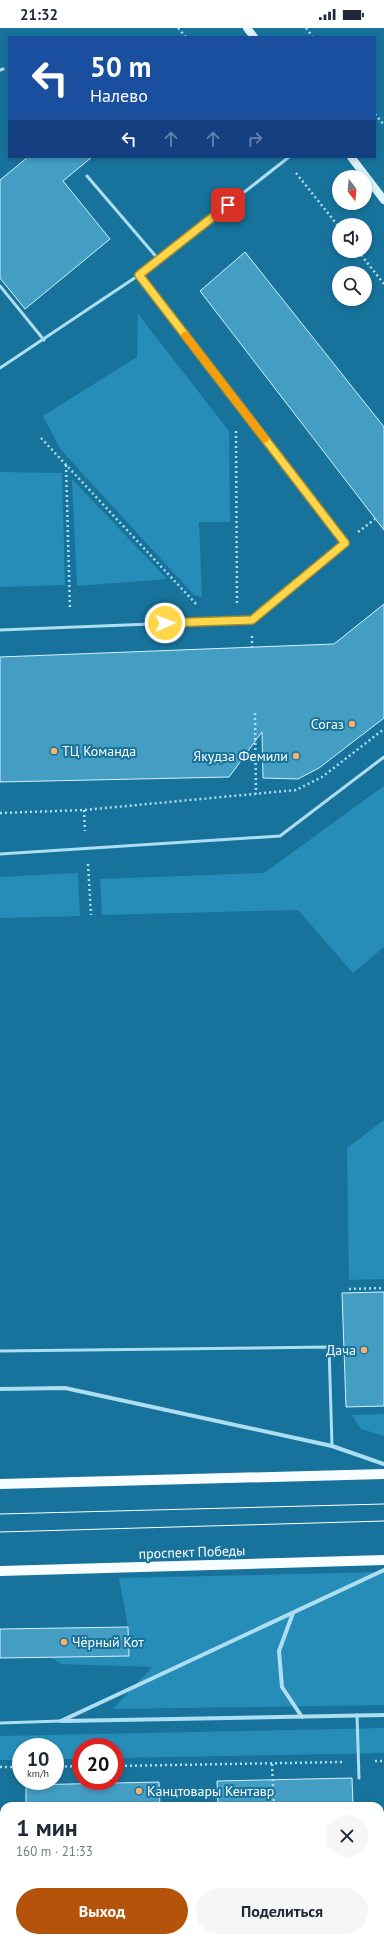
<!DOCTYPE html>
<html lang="ru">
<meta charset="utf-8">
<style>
body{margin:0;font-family:"PT Sans",sans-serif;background:#f6f6f7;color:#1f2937;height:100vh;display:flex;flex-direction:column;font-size:15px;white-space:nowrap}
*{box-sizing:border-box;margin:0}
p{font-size:13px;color:#747a83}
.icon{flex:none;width:22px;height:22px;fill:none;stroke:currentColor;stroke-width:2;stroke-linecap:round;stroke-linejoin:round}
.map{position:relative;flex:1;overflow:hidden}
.details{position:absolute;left:0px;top:1774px;width:384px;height:140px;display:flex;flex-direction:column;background:#fff;border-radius:12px 12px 0 0;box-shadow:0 2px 6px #0003}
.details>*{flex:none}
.guide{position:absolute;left:8px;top:8px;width:368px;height:122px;border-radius:0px;box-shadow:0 2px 6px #0003;background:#1a4fa0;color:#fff;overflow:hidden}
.needle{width:26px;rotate:164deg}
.buttons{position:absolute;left:332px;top:142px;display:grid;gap:8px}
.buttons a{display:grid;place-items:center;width:40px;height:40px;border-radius:50%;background:#fff;box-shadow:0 2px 6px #0003;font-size:20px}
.speed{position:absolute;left:12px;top:1710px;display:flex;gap:8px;font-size:20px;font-weight:700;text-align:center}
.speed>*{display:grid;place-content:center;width:52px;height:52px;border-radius:50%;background:#fff;box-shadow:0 2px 6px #0003;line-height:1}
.speed small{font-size:10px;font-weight:400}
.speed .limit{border:6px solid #d22;background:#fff;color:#111}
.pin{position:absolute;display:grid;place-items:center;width:34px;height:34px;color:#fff;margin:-17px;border-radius:8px;box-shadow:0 2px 6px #0006}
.me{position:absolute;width:44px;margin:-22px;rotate:88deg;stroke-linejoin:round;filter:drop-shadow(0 0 3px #0008)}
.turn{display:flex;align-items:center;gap:14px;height:84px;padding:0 16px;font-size:18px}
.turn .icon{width:52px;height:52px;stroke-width:2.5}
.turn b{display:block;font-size:28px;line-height:34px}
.lanes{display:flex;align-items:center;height:38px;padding:0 16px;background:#0003;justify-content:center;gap:20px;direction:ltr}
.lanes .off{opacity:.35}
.round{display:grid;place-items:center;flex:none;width:42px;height:42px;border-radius:21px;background:#f6f6f7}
.overview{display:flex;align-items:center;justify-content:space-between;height:68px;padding:0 16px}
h1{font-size:24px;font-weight:600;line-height:30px}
.cta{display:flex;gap:8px;margin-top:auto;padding:8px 16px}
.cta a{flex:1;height:46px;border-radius:24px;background:#b45309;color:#fff;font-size:16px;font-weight:600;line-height:46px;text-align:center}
.cta a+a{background:#f6f6f7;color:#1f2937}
.status{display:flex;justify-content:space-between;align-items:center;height:28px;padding:0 20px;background:#fff;direction:ltr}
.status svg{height:11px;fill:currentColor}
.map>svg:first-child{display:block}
.green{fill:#268db8}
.building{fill:#449ec4;stroke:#d5f1fc}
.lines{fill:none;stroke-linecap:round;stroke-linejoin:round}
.path{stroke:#addef2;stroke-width:2.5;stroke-dasharray:2 3;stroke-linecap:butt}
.lane{stroke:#addef2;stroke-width:3}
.street{stroke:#addef2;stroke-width:4}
.secondary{stroke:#dcf2fc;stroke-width:8}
.primary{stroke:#f8fdff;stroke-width:10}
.tram{stroke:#fff;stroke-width:1}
.route-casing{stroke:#a68a30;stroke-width:10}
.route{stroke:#ffd54a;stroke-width:7}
.slow{stroke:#f59e0b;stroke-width:7}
.poi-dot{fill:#ffb06e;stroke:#17739b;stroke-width:1.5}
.labels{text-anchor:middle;stroke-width:4;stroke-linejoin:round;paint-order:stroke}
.poi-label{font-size:14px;fill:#fff;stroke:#17739b;text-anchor:end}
.street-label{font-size:14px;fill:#fff;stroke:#17739b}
</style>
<div class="status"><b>21:32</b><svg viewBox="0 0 49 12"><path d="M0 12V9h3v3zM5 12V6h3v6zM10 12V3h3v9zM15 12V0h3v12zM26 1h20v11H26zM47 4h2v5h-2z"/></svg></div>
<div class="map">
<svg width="384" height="1914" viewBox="0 0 384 1914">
<rect width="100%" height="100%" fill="#17739b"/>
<g class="green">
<path d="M 138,286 L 229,403 L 230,494 L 199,494 L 202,569 L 194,567 L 61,422 L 43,388 L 137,329 Z"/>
<path d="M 0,444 L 62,445 L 65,557 L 0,559 Z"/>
<path d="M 72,451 L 167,551 L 77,558 Z"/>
<path d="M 384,758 L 384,919 L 353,945 L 298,882 L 102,887 L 100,851 L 264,845 Z"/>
<path d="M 78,845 L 80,888 L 0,890 L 0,849 Z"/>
<path d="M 384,1092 L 384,1251 L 349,1252 L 347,1120 Z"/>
<path d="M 384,1386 L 384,1408 L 361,1401 L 352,1387 Z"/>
<path d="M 384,1544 L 384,1677 L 113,1681 L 152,1639 L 61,1636 L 50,1629 L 129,1628 L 128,1599 L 119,1550 Z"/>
<path d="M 384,1700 L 384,1725 L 115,1730 L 115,1719 L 81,1719 L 81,1731 L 55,1731 L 55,1719 L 21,1719 L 21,1732 L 0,1732 L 0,1708 Z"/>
</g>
<g class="building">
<path d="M 28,129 L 92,129 L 63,153 L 110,211 L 25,281 L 0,250 L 0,152 Z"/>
<path d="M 245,224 L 384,399 L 384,502 L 200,263 Z"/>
<path d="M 384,576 L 384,690 L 319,740 L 298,751 L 263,750 L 262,704 L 229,749 L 0,754 L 0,629 L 334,616 Z"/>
<path d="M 384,1264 L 384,1378 L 346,1379 L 342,1265 Z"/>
<path d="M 128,1599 L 129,1628 L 0,1630 L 0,1601 Z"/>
<path d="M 352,1750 L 353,1778 L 218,1778 L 217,1753 Z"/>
<path d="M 159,1754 L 160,1778 L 26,1778 L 26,1757 Z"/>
</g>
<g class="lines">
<g class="path">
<path d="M 178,0 L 186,9"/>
<path d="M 306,0 L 313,9"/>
<path d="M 375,86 L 384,97"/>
<path d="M 296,145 L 339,199"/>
<path d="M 358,223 L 384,256"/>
<path d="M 236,403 L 237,576"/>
<path d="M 41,410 L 197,577"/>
<path d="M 66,437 L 70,582"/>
<path d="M 358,504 L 375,491"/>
<path d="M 252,608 L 252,620"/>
<path d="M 255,685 L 256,766"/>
<path d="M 84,782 L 85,803"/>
<path d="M 0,785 L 84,782 L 296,762 L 322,749 L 384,701"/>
<path d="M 88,836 L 91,887"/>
<path d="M 349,1261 L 384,1260"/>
<path d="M 375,1733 L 384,1733"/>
<path d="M 272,1736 L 274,1778"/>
<path d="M 115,1738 L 342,1734"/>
<path d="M 0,1739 L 21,1739"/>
<path d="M 55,1739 L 81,1738"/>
<path d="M 380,1868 L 384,1871"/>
<path d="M 307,1910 L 309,1914"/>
</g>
<g class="lane">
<path d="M 0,42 L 3,41"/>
<path d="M 87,148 L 159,232"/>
<path d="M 0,258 L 44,312"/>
<path d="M 0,340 L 139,247"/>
<path d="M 0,602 L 252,592 L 345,515 L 139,247 L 289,129"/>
<path d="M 0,826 L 280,808 L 384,729"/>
<path d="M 0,1323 L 329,1319 L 332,1418"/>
<path d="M 357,1687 L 359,1750"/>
<path d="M 0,1695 L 61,1693"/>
</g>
<g class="street">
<path d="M 0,1361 L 65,1360 L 332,1418 L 384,1436"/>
<path d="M 293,1585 L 279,1623 L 282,1659 L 302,1689"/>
<path d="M 61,1693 L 384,1542"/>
<path d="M 63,1693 L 384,1687"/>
</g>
<g class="secondary">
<path d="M 247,0 L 254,9"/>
<path d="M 351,129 L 384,172"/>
</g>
<g class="primary">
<path d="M 0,1456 L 384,1446"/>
<path d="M 0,1543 L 384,1532"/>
</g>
<g class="tram">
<path d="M 0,1486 L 384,1476"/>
<path d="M 0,1504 L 384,1493"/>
</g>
</g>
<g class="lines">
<g class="route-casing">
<path id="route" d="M 165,595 L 252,592 L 345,515 L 139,247 L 228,177"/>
</g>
<use href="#route" class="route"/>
<path class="slow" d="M 185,307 L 265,411"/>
</g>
<g class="poi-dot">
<circle cx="352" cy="696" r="4"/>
<circle cx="54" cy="723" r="4"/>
<circle cx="296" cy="728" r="4"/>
<circle cx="364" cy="1322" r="4"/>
<circle cx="64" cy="1614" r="4"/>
<circle cx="139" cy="1763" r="4"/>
</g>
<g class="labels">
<g class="poi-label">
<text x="344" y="701">Согаз</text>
<text x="62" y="728" text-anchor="start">ТЦ Команда</text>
<text x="288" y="733">Якудза Фемили</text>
<text x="356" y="1327">Дача</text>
<text x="72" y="1619" text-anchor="start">Чёрный Кот</text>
<text x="147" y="1768" text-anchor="start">Канцтовары Кентавр</text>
</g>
<g class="street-label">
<text transform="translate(192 1524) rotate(-2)" y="5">проспект Победы</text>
</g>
</g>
</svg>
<div class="buttons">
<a><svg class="needle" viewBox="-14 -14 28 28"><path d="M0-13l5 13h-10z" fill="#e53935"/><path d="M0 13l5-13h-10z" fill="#747a83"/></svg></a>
<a><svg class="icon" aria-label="sound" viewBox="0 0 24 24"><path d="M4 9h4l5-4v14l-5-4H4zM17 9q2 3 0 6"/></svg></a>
<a><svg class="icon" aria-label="search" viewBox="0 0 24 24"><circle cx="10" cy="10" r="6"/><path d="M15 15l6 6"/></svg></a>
</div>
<div class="speed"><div>10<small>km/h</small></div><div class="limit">20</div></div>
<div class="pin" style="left:228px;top:177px;background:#d93025"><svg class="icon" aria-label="arrive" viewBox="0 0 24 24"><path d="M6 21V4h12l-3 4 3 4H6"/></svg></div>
<svg class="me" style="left:165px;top:595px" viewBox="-20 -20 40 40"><circle r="17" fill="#ffd54a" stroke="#fff" stroke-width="3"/><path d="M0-11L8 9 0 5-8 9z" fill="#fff"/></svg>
<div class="guide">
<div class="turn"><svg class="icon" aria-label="left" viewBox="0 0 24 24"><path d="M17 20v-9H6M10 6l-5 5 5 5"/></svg><div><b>50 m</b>Налево</div></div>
<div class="lanes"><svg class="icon" aria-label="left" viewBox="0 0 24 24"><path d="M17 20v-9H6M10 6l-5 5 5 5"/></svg><svg class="icon off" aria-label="ahead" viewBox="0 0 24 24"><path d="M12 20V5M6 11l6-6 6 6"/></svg><svg class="icon off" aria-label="ahead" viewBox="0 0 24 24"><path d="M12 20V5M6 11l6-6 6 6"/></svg><svg class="icon off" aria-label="right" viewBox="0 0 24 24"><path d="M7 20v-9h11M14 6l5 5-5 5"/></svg></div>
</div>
<section class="details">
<div class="overview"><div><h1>1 мин</h1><p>160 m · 21:33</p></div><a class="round"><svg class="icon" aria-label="close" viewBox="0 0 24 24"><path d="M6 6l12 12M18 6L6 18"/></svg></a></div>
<div class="cta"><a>Выход</a><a>Поделиться</a></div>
</section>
</div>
